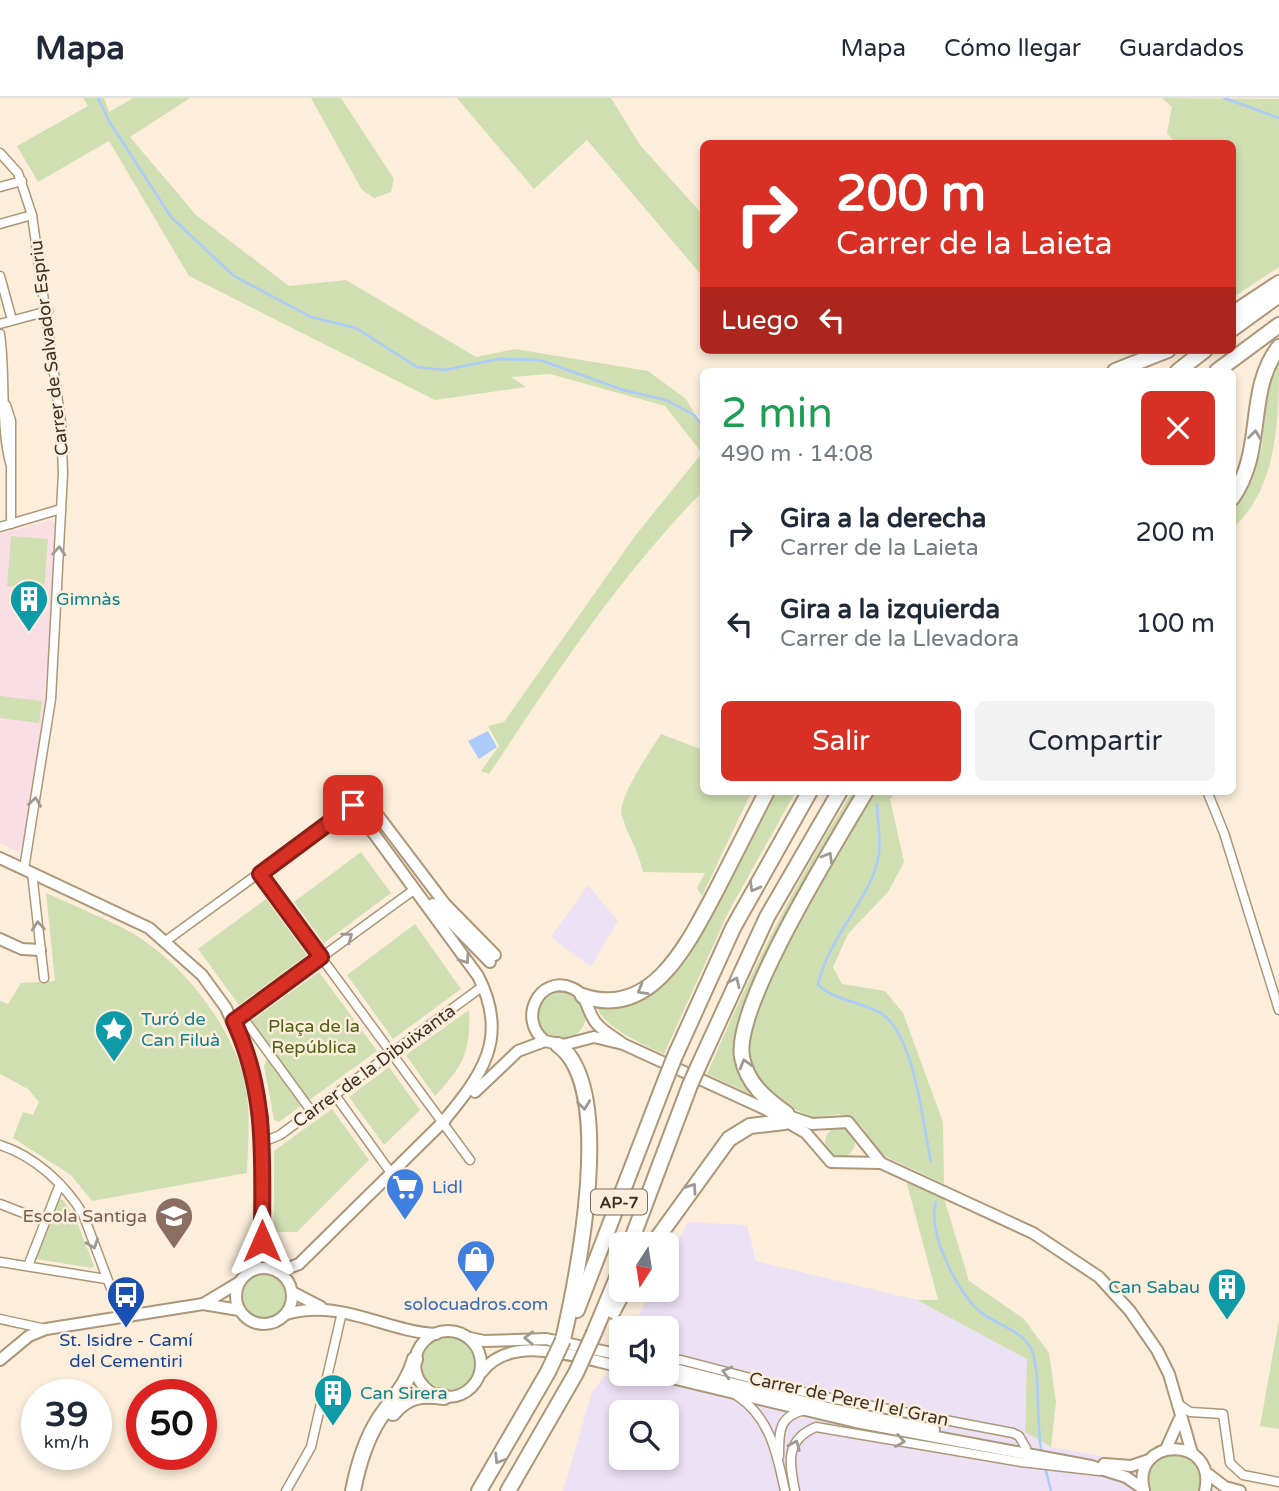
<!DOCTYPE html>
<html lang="es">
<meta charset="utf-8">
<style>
body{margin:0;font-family:"Varela Round",sans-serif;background:#f2f2f3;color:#1f2937;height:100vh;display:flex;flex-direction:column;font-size:26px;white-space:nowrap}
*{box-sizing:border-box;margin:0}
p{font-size:23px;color:#747a83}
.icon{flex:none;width:38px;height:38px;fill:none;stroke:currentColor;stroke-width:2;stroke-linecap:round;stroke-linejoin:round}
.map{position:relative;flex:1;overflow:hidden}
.side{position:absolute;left:700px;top:270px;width:536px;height:427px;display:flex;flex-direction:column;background:#fff;border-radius:10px;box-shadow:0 4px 10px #0003}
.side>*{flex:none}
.top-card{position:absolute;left:700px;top:42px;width:536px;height:214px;border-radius:10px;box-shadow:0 4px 10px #0003;background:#d93025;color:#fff;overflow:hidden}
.needle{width:46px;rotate:192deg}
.buttons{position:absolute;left:609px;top:1134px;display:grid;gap:14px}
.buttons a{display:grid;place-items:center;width:70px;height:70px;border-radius:10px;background:#fff;box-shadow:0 4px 10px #0003;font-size:35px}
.speed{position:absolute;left:21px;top:1281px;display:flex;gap:14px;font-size:35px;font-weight:700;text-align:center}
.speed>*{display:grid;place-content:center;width:91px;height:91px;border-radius:50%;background:#fff;box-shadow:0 4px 10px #0003;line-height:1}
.speed small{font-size:18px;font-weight:400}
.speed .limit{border:10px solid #d22;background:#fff;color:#111}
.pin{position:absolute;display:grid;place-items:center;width:60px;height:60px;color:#fff;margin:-30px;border-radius:14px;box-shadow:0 4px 10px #0006}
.me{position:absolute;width:77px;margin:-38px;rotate:0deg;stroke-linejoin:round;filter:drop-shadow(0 0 5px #0008)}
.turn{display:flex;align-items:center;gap:24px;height:147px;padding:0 21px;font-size:32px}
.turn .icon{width:91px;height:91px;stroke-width:2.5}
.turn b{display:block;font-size:49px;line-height:60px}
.then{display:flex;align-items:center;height:66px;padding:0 21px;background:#0003;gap:14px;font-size:26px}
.round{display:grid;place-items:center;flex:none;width:74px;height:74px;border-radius:10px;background:#f2f2f3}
.summary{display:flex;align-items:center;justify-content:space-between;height:119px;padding:0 21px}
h1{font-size:42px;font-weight:600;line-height:52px;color:#1e9e55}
.cta{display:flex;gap:14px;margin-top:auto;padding:14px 21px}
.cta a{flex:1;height:80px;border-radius:10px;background:#d93025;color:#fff;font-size:28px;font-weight:600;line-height:80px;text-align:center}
.cta a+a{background:#f2f2f3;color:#1f2937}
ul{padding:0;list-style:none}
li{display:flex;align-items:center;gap:21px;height:91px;padding:0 21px}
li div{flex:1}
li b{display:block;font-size:26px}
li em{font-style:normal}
header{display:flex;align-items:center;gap:42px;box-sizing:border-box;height:98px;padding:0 35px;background:#fff;border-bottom:2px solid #e0e1e3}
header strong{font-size:33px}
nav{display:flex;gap:38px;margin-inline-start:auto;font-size:24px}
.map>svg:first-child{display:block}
.industrial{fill:#ede1f5;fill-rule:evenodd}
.education{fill:#f9dee4}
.green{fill:#d0dfb2}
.water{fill:#abcbfb}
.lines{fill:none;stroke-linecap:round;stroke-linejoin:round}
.stream{stroke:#abcbfb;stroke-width:2.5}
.street-casing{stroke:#ad9779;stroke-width:11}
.secondary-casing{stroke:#ad9779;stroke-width:14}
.highway-casing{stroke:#ad9779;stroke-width:18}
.street{stroke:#fff;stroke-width:8}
.secondary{stroke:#fff;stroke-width:10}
.highway{stroke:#fff;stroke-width:14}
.highway-bridge-casing{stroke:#ad9779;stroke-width:18;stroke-linecap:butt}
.highway-bridge{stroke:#fff;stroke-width:14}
.oneway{stroke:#9e9992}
.route-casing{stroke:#8d1f18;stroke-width:18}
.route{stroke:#d93025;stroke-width:12}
.labels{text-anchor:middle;stroke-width:5;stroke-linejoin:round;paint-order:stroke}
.shield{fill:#fceedb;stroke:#766b5c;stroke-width:2}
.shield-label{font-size:16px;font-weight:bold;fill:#3c3326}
.street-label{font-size:18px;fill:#3c3326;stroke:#fceedb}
.culture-label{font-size:18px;fill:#0d838f;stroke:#fceedb;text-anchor:start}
.park-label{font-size:18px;fill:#4d6014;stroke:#fceedb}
.shop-label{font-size:18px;fill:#366cbe;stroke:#fceedb;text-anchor:start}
.education-label{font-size:18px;fill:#785e54;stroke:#fceedb;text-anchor:end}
.transit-label{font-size:18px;fill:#164399;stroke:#fceedb}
</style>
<header>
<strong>Mapa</strong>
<nav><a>Mapa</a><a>Cómo llegar</a><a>Guardados</a></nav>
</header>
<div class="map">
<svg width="1279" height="1393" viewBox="0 0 1279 1393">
<rect width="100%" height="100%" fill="#fceedb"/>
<g class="industrial">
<path d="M 588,787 L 618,823 L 591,869 L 551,839 Z"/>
<path d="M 688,1124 L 747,1127 L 756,1163 L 917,1202 L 1027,1261 L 1025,1334 L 1051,1349 L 1124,1362 L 1216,1393 L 563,1393 L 592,1294 L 618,1261 L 621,1252 L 621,1276 L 667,1276 L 667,1230 L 632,1230 L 652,1192 L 667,1192 L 667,1164 ZM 621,1314 L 667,1314 L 667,1360 L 621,1360 Z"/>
</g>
<path class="education" d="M 50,422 L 57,427 L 48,593 L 24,748 L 18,754 L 0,745 L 0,436 Z"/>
<g class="green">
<path d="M 83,0 L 104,0 L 109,14 L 133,0 L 190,0 L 130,39 L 196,117 L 289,188 L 346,182 L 476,259 L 515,251 L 648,273 L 686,301 L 703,330 L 703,393 C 617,481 557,574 489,676 L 481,673 L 499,648 L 488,628 L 504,624 L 635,438 L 702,355 L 665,308 L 550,276 L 511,279 L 526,289 L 435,302 L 189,178 L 109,43 L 38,84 L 17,48 L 88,8 Z"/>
<path d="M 311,0 L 341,0 L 394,81 L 391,94 L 374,100 L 362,92 Z"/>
<path d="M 457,0 L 611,0 L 640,47 L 703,117 L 703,179 L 587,42 L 534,91 Z"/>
<path d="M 1162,0 L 1279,1 L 1279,169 L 1232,200 L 1232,96 L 1235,93 L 1232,46 L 1175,45 L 1167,35 L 1172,9 Z"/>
<path d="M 1279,260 C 1279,318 1279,389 1232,431 L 1232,409 L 1250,385 L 1262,349 L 1265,304 L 1272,270 Z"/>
<path d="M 11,438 L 48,441 L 44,492 L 7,488 Z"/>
<path d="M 0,598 L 42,603 L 39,625 L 0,620 Z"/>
<path d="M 661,636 L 703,652 L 704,693 L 735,693 L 738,696 L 739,693 L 752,693 L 702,798 L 697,790 L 705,775 L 643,774 C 639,754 628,738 622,718 C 616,702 651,652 661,636 Z"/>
<path d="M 772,693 L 796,693 L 729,813 L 664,956 C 647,949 596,925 597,907 L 654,889 Z"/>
<path d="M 853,693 L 862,693 L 740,923 L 759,1000 L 707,976 C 749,878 795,783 853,693 Z"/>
<path d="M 873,693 L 896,693 L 890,701 L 904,764 L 888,794 L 848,836 L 833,869 L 842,886 L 885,893 L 903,915 L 943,1024 L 944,1086 L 878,1055 L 863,1030 L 853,1020 L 838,1016 L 812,1020 L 785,1006 L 761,987 L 748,957 L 751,925 L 776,868 Z"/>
<path d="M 361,754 L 391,795 L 324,845 L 294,804 Z"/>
<path d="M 46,795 C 72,807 99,818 125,831 C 177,859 224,917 242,973 C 252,1005 248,1043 247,1075 L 92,1103 L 71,1077 L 13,1040 L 23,1014 L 33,1017 L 39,1004 L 28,991 L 0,976 L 0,903 L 8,906 L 21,885 L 55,883 Z"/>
<path d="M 266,801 L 307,857 L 239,907 L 198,851 Z"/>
<path d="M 415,826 L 461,891 L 393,941 L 347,877 Z"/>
<path d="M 319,874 L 377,953 L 308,1003 L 251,923 Z"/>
<circle cx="562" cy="917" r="24"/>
<path d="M 469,912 C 471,954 463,968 435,998 L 406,957 Z"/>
<path d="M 267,961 L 302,1007 L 279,1024 L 274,1022 L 264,968 Z"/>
<path d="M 389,969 L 420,1012 L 384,1047 L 349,999 Z"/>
<path d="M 332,1011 L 369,1062 L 297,1134 L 274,1134 L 274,1053 Z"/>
<circle cx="840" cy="1044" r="15"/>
<path d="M 906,1082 L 944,1100 L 969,1183 L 1024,1221 L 1049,1255 L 1056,1304 L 1051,1349 L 1025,1334 L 1027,1261 L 917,1202 L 938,1202 Z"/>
<path d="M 57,1101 L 63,1102 L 75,1119 L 94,1168 L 91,1170 L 37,1161 L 36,1156 Z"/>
<circle cx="264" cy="1198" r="28"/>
<path d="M 1279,1222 L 1279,1331 L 1260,1328 Z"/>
<circle cx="448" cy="1266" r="33"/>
<path d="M 1166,1351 L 1197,1359 L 1205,1393 L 1144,1393 L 1143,1375 Z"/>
</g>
<path class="water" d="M 488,633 L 497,649 L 479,661 L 468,643 Z"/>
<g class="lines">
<g class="stream">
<path d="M 98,0 L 109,23 L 171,119 L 234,178 L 311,219 L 356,230 L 417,269 L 445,272 L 498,261 L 540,262 L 623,292 L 666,302 L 694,317 L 704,330"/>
<path d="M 1224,0 L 1279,20"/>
<path d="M 877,706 C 877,721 881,739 879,755 C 874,798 828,838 818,887 C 837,904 862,903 882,916 C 915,938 923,1027 931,1064"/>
<path d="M 936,1104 C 927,1134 956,1191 978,1212 C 993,1226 1019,1230 1030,1249 C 1042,1269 1035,1327 1042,1356"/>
<path d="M 1045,1369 L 1051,1393"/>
</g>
<g class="street-casing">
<g id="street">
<path d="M 0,55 L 18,75 L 32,117 L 61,325 L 63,375 L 51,601 L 24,771"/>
<path d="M 0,89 L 22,83"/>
<path d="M 0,126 L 32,117"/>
<path d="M 0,178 L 12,222"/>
<path d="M 0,226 L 48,213"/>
<path d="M 0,236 C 6,278 0,325 10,365"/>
<path d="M 6,307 L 11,323 L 11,426"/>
<path d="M 0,429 L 61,411"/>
<path d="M 1207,693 L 1224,735 L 1279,912"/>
<path d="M 32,775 L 44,880"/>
<path d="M 260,776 L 470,1062"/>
<path d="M 167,842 L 364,699"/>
<path d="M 241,917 L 312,1014"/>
<path d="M 234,923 L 415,791"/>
<path d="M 335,997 L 391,1075"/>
<path d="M 263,1044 L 280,1037 L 483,888"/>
<path d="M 0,1047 C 34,1058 64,1085 83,1116 L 121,1217"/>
<path d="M 0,1106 L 44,1123"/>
<path d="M 0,1164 L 106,1181"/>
<path d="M 28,1168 L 60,1086"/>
<path d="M 0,1221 L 46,1231"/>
<path d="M 667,1263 L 681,1262 L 819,1298 L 1013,1335 L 1019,1338 L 1026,1350"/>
<path d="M 736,1297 C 770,1319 777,1355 785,1393"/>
<path d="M 1177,1305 L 1190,1314 L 1223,1316 L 1230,1365 L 1243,1377 L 1279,1384"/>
<path d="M 779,1358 C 779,1334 778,1318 805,1312"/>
<path d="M 286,1393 L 311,1349 L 342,1214"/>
<path d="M 795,1393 C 789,1364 785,1342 816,1329 L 1021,1364 L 1099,1373"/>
</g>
</g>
<g class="secondary-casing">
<g id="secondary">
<path d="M 364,699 L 445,806 L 495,857"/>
<path d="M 353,707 L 478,878 C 510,940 482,977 442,1025"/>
<path d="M 0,760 L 149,830 L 202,877 L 226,910 L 254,974 L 262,1021 L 262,1143 L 253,1172"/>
<path d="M 433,806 L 490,864"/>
<path d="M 0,841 L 22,851 L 40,852"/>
<path d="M 623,946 C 614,939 604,934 597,926 C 586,914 589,897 572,890 C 539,876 517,922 545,943 L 563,947 L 594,939 L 623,946 L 765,1011 L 806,1035 L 831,1064 L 881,1065 L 1033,1135 L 1099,1179 L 1130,1213 L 1157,1252 L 1169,1276 L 1192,1355"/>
<path d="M 475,994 L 518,953 L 545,943"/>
<path d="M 780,1015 L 812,1026 L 848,1024 L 881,1065"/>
<circle cx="264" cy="1198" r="28"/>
<path d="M 278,1174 L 299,1166 L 445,1022"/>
<path d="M 292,1194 L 321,1209"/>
<path d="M 203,1206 L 238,1185"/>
<path d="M 286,1216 C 340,1200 384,1233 436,1236"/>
<circle cx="448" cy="1266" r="33"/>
<path d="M 470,1240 L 484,1243 L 546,1241 L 621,1257"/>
<path d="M 0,1262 L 29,1238 L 46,1231 L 203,1206 L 239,1212"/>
<path d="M 667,1269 L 836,1312 L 934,1332"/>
<path d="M 482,1274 C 511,1234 581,1260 621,1269"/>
<path d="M 655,1276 L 856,1324 L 1091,1368 L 1126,1379 L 1142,1390"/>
<path d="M 1166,1351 L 1179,1322"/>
<path d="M 1104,1366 L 1131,1368 L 1149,1362"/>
<path d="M 1208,1376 L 1225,1389 L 1240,1393"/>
<path d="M 1144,1392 C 1130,1339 1218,1336 1205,1393"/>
</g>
</g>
<g class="highway-casing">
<g id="highway">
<path d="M 1232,216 L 1279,185"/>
<path d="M 1232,231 L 1279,197"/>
<path d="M 1115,273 L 1168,252"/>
<path d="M 1178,273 L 1205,252"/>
<path d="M 1217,273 L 1279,227"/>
<path d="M 1232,400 C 1266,352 1245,293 1279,249"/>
<path d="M 583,898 C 653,922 689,843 716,793 C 733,760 750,726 767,693"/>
<path d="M 558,947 C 617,989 577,1180 563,1242"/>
<path d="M 675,958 L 733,830 L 810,693"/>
<path d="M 698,969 L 767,819 L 840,693"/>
<path d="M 787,1016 C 766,1001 747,986 742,959 C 733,908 837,743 866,693"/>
<path d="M 630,1146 L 690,987"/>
<path d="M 653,1146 L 729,1041 L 750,1028 L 785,1024"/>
<path d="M 577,1212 L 667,978"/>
<path d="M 613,1213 L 624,1192"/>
<path d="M 594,1235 L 621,1170"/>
<path d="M 393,1315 C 408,1297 422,1296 444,1299"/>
<path d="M 353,1393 C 358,1367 365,1343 379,1321 C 393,1300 408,1286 415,1261"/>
<path d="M 479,1393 L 548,1274"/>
<path d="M 508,1393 L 576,1275"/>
</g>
</g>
<use href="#street" class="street"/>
<use href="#secondary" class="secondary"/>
<use href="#highway" class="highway"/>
<g class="highway-bridge-casing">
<g id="highway-bridge">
<path d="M 667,978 L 675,958"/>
<path d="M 690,987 L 698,969"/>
<path d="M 548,1274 L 563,1242"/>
<path d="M 576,1275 L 594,1235"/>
</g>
</g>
<use href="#highway-bridge" class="highway-bridge"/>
</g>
<defs><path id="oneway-chevron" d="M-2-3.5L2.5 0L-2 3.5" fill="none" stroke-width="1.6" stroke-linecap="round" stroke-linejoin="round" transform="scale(1.75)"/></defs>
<g class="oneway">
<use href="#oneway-chevron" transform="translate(1255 337) rotate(-83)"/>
<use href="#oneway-chevron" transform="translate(59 453) rotate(-87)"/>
<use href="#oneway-chevron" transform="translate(35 704) rotate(-82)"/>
<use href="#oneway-chevron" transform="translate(828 759) rotate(-60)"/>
<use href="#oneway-chevron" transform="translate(754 789) rotate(119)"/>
<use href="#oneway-chevron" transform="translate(38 828) rotate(-95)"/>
<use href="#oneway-chevron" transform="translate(348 839) rotate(-36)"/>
<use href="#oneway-chevron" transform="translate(465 861) rotate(55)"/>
<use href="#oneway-chevron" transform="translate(735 884) rotate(-65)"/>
<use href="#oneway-chevron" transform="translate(642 892) rotate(150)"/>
<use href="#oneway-chevron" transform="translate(745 966) rotate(-106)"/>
<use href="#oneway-chevron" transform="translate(584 1007) rotate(83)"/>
<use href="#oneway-chevron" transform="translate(692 1090) rotate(-55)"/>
<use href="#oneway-chevron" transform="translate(93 1146) rotate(70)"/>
<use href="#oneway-chevron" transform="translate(529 1240) rotate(-179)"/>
<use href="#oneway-chevron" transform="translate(727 1274) rotate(-165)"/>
<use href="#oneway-chevron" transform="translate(900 1343) rotate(10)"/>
<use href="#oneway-chevron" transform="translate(795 1347) rotate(-67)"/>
<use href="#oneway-chevron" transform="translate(499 1361) rotate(122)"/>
</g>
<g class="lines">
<g class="route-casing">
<path id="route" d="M 262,1143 C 262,1063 268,997 234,923 L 321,859 L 260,776 L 353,707"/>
</g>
<use href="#route" class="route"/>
</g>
<defs>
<g id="building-pin" transform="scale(2.0125)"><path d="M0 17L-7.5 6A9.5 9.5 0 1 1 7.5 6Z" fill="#0f9aa8" stroke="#fceedb"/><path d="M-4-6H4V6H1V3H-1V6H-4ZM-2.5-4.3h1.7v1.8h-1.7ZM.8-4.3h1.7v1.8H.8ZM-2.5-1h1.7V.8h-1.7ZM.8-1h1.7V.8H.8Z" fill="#fff"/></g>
<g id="sight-pin" transform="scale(2.0125)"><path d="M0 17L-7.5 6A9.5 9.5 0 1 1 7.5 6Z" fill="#0f9aa8" stroke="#fceedb"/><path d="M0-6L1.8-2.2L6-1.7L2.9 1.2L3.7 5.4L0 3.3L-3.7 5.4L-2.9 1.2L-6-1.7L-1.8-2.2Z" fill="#fff"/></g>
<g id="supermarket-pin" transform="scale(2.0125)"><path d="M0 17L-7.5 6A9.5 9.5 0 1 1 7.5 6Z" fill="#3f7fe0" stroke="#fceedb"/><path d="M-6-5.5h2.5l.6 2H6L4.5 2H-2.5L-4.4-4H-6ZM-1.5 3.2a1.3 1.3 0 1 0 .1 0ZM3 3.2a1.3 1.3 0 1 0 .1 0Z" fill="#fff"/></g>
<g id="school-pin" transform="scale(2.0125)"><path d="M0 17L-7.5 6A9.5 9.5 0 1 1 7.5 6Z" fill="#8d6e63" stroke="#fceedb"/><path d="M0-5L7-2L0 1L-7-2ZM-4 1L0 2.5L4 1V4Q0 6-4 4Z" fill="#fff"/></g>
<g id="shop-pin" transform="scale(2.0125)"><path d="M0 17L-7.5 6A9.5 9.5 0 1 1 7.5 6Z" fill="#3f7fe0" stroke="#fceedb"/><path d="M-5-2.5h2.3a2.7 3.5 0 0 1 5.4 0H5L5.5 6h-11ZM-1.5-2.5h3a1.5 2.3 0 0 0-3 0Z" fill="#fff"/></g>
<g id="bus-pin" transform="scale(2.0125)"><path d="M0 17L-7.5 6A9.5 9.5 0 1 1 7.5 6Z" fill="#1a4fb4" stroke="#fceedb"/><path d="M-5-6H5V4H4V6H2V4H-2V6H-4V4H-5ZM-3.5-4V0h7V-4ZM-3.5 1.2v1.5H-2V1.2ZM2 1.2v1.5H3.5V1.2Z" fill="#fff"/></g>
</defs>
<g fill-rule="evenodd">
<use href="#building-pin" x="29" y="501"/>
<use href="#sight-pin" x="114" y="931"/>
<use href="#supermarket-pin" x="405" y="1089"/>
<use href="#school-pin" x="174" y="1118"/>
<use href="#shop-pin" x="476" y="1161"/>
<use href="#building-pin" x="1227" y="1189"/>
<use href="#bus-pin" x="126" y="1197"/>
<use href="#building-pin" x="333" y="1295"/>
</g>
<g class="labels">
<rect class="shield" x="591" y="1091.5" width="56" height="25" rx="5"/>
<g class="shield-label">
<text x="619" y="1110">AP-7</text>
</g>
<g class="street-label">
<text transform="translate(49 250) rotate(-97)" y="6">Carrer de Salvador Espriu</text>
<text transform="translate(374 968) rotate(-36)" y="6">Carrer de la Dibuixanta</text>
<text transform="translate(849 1301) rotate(12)" y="6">Carrer de Pere II el Gran</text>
</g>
<g class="culture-label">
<text x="56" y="507">Gimnàs</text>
<text x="141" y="927">Turó de<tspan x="141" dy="21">Can Filuà</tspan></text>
<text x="1200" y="1195" text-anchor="end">Can Sabau</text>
<text x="360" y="1301">Can Sirera</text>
</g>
<g class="park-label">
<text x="314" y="934">Plaça de la<tspan x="314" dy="21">República</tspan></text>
</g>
<g class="shop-label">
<text x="432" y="1095">Lidl</text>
<text x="476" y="1212" text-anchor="middle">solocuadros.com</text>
</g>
<g class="education-label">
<text x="147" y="1124">Escola Santiga</text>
</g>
<g class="transit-label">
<text x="126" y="1248">St. Isidre - Camí<tspan x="126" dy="21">del Cementiri</tspan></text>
</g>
</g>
</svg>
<div class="buttons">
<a><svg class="needle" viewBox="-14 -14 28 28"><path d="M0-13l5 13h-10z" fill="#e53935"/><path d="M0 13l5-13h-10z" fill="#747a83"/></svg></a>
<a><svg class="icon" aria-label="sound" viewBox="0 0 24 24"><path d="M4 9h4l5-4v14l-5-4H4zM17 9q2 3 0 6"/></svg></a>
<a><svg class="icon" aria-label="search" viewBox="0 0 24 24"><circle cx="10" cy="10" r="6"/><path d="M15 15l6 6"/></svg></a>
</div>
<div class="speed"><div>39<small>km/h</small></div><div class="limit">50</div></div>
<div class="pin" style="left:353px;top:707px;background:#d93025"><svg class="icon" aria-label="arrive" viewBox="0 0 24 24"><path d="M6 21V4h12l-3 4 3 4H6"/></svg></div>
<svg class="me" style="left:262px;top:1143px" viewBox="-20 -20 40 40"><path d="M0-17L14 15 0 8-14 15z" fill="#d93025" stroke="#fff" stroke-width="4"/></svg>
<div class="top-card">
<div class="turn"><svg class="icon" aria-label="right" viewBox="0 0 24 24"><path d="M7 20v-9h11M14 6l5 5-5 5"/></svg><div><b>200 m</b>Carrer de la Laieta</div></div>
<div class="then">Luego<svg class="icon" aria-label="left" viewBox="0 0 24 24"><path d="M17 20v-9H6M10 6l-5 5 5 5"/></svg></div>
</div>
<section class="side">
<div class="summary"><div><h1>2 min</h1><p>490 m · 14:08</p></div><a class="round" style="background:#d93025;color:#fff"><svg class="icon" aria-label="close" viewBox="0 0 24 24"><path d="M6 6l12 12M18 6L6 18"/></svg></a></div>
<ul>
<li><svg class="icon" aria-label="right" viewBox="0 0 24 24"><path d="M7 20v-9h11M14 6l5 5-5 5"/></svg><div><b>Gira a la derecha</b><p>Carrer de la Laieta</p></div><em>200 m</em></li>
<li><svg class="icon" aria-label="left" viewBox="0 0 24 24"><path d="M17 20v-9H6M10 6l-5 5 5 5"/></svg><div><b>Gira a la izquierda</b><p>Carrer de la Llevadora</p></div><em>100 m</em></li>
</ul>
<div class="cta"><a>Salir</a><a>Compartir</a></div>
</section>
</div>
